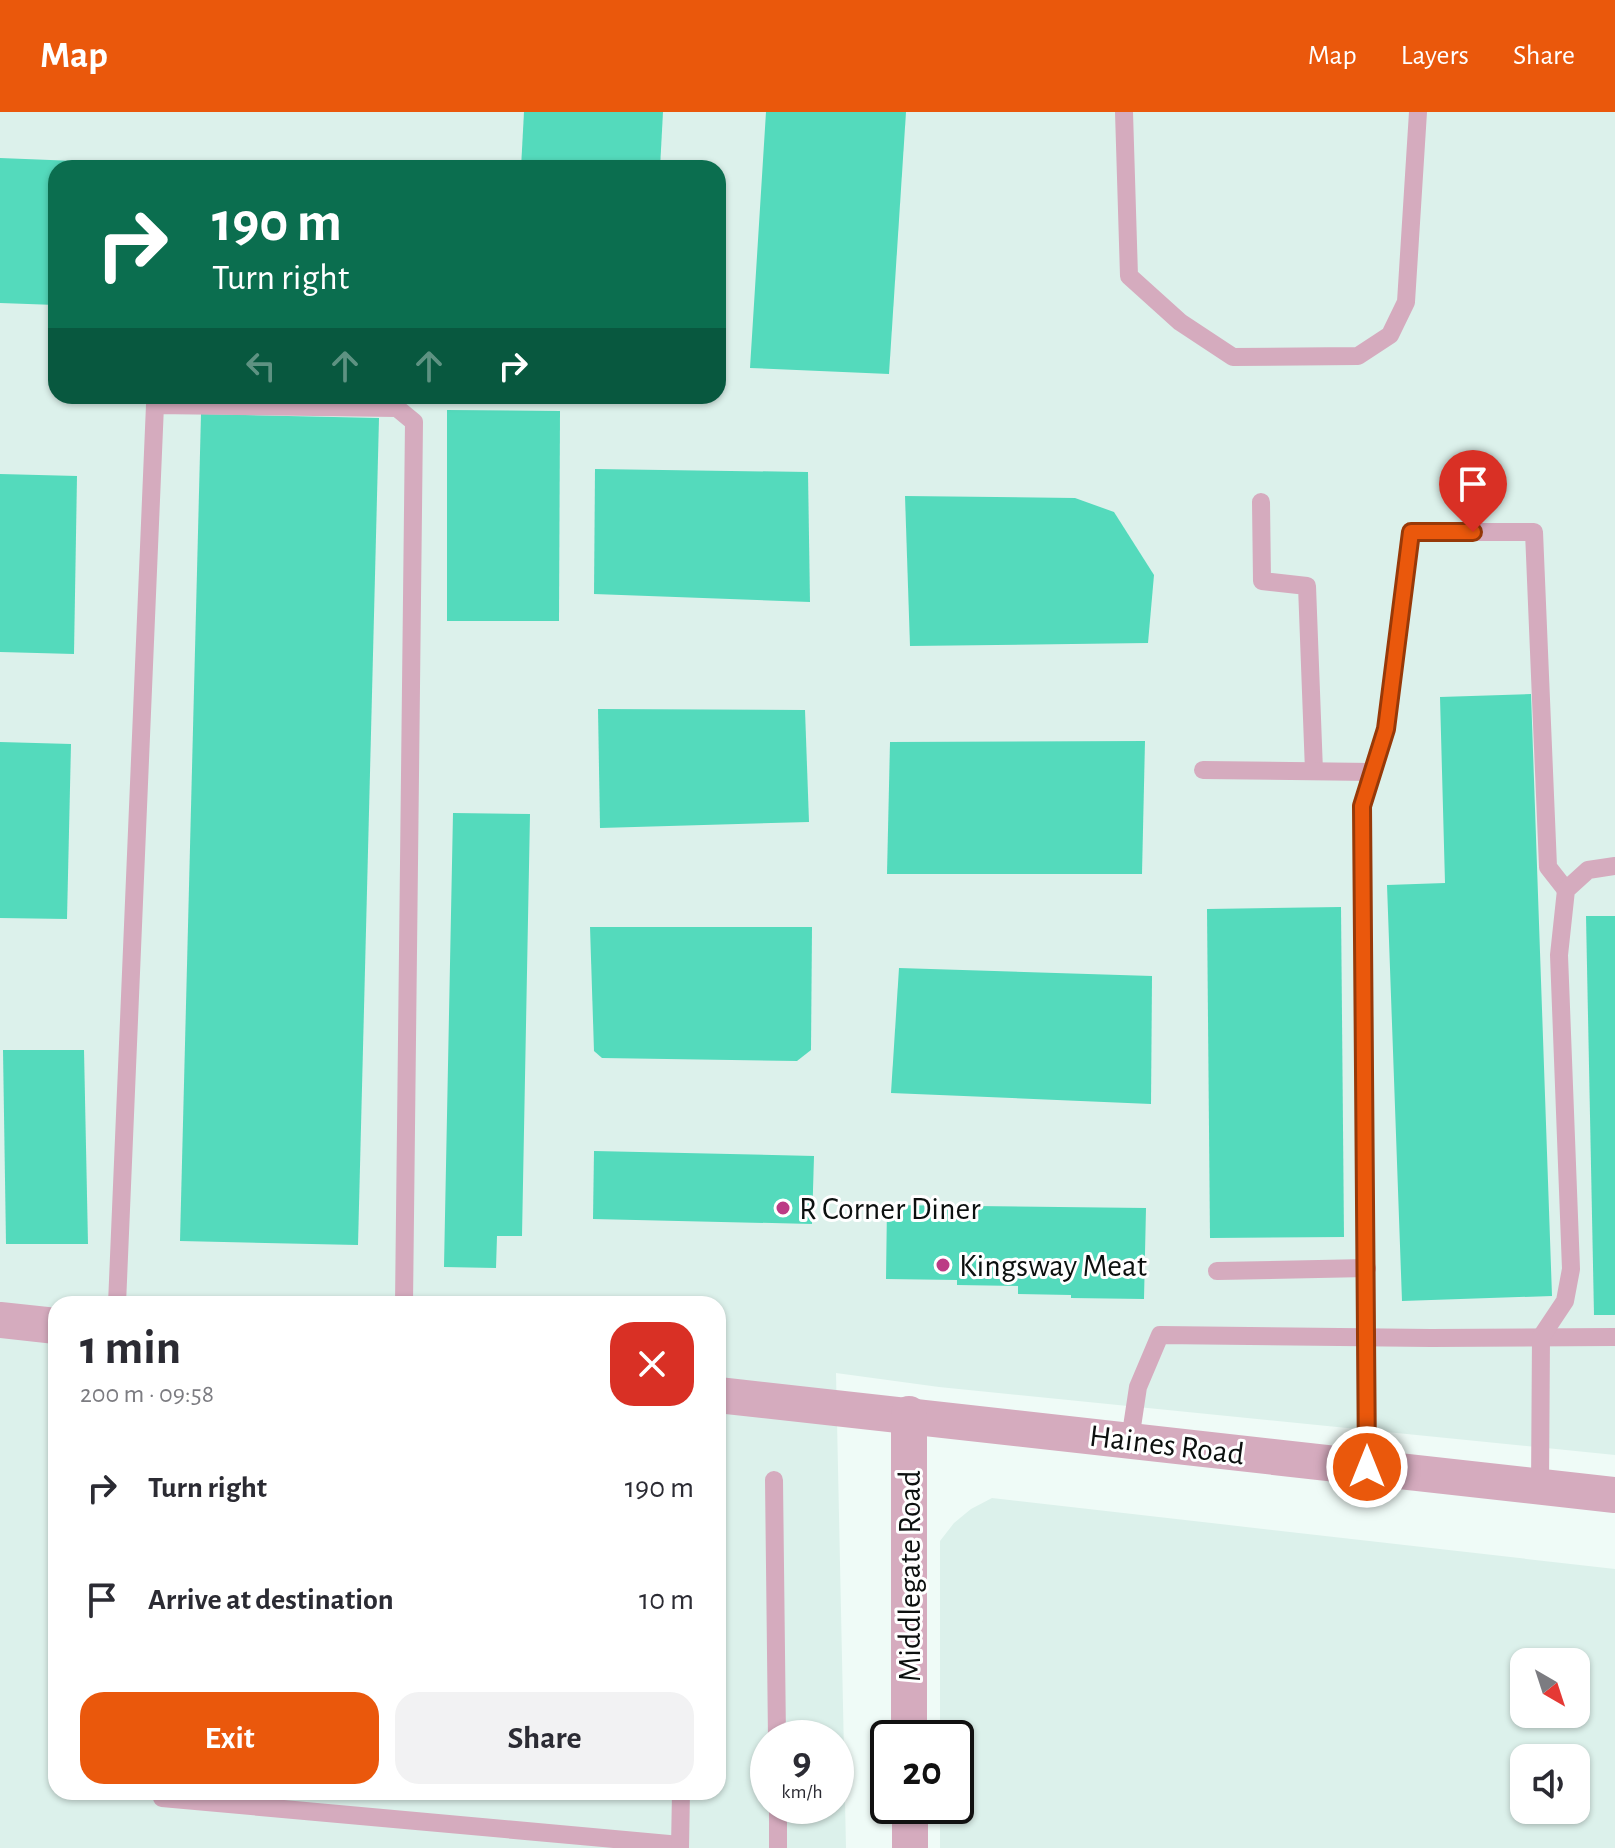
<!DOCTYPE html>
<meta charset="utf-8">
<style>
body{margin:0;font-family:"Alegreya Sans",sans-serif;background:#f2f2f3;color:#2b2b33;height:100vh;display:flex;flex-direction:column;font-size:30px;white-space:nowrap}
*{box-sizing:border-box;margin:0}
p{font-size:26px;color:#7c7c81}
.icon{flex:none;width:44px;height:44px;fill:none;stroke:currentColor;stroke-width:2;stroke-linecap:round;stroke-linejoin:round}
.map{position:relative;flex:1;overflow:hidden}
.drawer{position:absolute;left:48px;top:1184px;width:678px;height:504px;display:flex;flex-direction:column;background:#fff;border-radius:24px;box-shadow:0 2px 6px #0004}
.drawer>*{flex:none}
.top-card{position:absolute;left:48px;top:48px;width:678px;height:244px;border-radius:24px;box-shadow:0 2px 6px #0004;background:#0b6e4f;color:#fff;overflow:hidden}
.needle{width:52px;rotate:141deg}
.fabs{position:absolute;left:1510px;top:1536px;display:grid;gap:16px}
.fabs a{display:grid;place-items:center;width:80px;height:80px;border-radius:16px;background:#fff;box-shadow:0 2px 6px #0004;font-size:40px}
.speed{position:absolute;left:750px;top:1608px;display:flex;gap:16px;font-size:40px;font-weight:700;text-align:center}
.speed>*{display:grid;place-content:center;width:104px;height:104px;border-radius:50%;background:#fff;box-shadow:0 2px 6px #0004;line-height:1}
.speed small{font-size:20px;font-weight:400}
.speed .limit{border:4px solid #111;border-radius:12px;background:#fff;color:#111}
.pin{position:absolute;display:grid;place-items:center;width:68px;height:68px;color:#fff;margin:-82px -34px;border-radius:50% 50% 50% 0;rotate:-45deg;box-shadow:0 0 8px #0007}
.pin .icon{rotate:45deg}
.me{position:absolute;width:88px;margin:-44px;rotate:0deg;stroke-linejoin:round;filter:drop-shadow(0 0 6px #0008)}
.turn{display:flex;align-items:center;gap:28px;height:168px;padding:0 32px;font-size:36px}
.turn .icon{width:104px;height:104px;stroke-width:2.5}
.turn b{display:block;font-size:56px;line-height:68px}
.lanes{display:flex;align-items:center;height:76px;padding:0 32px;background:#0003;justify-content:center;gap:40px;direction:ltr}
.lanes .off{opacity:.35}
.round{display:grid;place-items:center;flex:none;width:84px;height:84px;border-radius:24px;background:#f2f2f3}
.overview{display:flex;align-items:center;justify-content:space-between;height:136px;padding:0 32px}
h1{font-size:48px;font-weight:600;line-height:60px}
.button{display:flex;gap:16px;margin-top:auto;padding:16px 32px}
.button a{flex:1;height:92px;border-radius:24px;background:#ea580c;color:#fff;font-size:32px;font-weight:600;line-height:92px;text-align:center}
.button a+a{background:#f2f2f3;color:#2b2b33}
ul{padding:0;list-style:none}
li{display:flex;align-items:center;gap:24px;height:112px;padding:0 32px}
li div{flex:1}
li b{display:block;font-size:30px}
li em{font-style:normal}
header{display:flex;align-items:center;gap:48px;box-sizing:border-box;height:112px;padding:0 40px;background:#ea580c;color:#fff}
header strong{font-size:38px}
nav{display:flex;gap:44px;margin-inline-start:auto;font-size:28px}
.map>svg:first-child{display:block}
.built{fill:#dcf1eb;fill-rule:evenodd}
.building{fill:#54dabc}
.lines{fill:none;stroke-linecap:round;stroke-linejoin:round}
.lane{stroke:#d5abbe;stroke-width:18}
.street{stroke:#d5abbe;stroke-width:36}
.route-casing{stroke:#983908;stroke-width:20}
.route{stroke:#ea580c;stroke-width:14}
.poi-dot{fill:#bc3b85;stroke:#fff;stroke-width:3}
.labels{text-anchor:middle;stroke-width:6;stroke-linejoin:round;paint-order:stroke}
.poi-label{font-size:32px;fill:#0c100f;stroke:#fff;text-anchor:start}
.street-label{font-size:32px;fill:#0c100f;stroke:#fff}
</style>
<header>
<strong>Map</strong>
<nav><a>Map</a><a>Layers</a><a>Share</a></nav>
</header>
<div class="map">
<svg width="1615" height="1736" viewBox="0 0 1615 1736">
<rect width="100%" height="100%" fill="#effbf7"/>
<g class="built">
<path d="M 0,0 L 1615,0 L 1615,1343 L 939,1275 L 836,1261 L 846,1736 L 0,1736 ZM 56,56 L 718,56 L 718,284 L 56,284 ZM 56,1192 L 718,1192 L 718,1680 L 56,1680 ZM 768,1626 L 836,1626 L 836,1694 L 768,1694 Z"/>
<path d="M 992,1386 L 1615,1457 L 1615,1736 L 940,1736 L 940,1694 L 956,1694 L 956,1626 L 940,1626 L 940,1429 L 954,1411 L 971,1397 ZM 1524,1550 L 1576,1550 L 1576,1602 L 1524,1602 ZM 1524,1646 L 1576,1646 L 1576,1698 L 1524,1698 Z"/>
</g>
<g class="building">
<path d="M 524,0 L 663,0 L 660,56 L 521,56 Z"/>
<path d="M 766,0 L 906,0 L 889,262 L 750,256 Z"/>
<path d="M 0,46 L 176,53 L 176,56 L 56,56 L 56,193 L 0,191 Z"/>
<path d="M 447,298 L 560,299 L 559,509 L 447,509 Z"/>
<path d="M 201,302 L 379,306 L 358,1133 L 180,1129 Z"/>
<path d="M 595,357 L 808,360 L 810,490 L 594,482 Z"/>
<path d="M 0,362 L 77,364 L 74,542 L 0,540 Z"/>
<path d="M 905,384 L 1075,386 L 1114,400 L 1154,463 L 1148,531 L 910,534 Z"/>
<path d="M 1531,582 L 1552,1184 L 1402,1189 L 1387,773 L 1445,771 L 1440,585 Z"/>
<path d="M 598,597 L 805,598 L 809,710 L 600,716 Z"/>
<path d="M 1145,629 L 1142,762 L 887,762 L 890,630 Z"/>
<path d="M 0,630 L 71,632 L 67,807 L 0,806 Z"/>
<path d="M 453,701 L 530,702 L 522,1124 L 497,1124 L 496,1156 L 444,1155 Z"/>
<path d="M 1341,795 L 1344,1125 L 1210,1126 L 1207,797 Z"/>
<path d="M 1586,804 L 1615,804 L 1615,1203 L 1594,1203 Z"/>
<path d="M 590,815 L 812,815 L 811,938 L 797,949 L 602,946 L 594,939 Z"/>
<path d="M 899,856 L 1152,864 L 1151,992 L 891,981 Z"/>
<path d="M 3,938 L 84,938 L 88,1132 L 6,1132 Z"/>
<path d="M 594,1039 L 814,1044 L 812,1112 L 593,1107 Z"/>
<path d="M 887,1093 L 1146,1096 L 1144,1187 L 1071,1186 L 1071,1183 L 1018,1182 L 1018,1174 L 957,1173 L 957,1168 L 886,1167 Z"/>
</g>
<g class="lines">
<g class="lane">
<path d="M 1124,0 L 1129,164 L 1180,210 L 1233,245 L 1358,244 L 1390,223 L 1406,190 L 1418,0"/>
<path d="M 1261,390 L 1262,469 L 1307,474 L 1314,659"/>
<path d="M 1203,658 L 1373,660"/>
<path d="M 1217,1159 L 1367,1156"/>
<path d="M 117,1192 L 155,293 L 397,296 L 414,310 L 404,1192"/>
<path d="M 1130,1328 L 1138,1275 L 1160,1223 L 1431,1226 L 1615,1225"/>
<path d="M 1367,1355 L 1362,694 L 1386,617 L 1411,420 L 1534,420 L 1548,755 L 1566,778"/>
<path d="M 774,1368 L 777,1626"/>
<path d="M 1540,1374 L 1541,1225 L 1565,1189 L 1571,1157 L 1559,843 L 1566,778 L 1588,758 L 1615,754"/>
<path d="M 162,1680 L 162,1686 L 680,1733"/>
<path d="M 778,1694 L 778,1736"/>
<path d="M 680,1736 L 681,1680"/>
</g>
<g class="street">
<path d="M 0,1208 L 56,1214"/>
<path d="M 718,1283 L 1615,1383"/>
<path d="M 909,1302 L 909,1626"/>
<path d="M 910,1694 L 910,1736"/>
</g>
</g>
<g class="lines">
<g class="route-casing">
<path id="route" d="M 1367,1355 L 1362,694 L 1386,617 L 1411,420 L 1473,420"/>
</g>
<use href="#route" class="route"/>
</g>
<g class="poi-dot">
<circle cx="783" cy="1096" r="8"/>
<circle cx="943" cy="1153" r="8"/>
</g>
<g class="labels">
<g class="poi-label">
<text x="799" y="1107">R Corner Diner</text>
<text x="959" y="1164">Kingsway Meat</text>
</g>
<g class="street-label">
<text transform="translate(1167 1332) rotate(7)" y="11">Haines Road</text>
<text transform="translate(909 1464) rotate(-90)" y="11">Middlegate Road</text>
</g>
</g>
</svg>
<div class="fabs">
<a><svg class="needle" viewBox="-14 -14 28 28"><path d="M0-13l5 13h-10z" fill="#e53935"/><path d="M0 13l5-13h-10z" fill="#7c7c81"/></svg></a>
<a><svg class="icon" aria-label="sound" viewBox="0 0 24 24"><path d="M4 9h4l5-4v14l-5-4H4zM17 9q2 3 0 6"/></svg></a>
</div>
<div class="speed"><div>9<small>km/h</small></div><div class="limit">20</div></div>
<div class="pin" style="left:1473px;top:420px;background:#d93025"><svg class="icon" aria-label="arrive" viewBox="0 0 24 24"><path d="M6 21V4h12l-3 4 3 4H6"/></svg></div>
<svg class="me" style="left:1367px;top:1355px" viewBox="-20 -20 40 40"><circle r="17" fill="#ea580c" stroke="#fff" stroke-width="3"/><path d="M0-11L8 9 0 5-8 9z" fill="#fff"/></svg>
<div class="top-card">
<div class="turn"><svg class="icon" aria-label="right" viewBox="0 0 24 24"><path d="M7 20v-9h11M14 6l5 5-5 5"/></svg><div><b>190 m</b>Turn right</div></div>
<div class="lanes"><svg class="icon off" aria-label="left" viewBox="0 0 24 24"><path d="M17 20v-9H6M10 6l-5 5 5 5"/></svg><svg class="icon off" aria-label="ahead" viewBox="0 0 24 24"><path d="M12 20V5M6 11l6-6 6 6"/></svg><svg class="icon off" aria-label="ahead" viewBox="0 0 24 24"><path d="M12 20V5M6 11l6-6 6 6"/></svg><svg class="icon" aria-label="right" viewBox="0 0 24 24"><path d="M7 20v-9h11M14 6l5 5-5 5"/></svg></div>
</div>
<section class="drawer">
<div class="overview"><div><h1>1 min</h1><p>200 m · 09:58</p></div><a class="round" style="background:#d93025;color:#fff"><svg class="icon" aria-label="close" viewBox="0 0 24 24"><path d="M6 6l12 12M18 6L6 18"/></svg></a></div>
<ul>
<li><svg class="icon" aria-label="right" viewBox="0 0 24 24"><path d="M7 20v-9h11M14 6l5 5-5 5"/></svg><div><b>Turn right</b></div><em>190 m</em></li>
<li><svg class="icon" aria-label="arrive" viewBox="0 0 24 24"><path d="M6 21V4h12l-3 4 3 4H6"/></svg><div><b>Arrive at destination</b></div><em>10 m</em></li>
</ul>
<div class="button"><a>Exit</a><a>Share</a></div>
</section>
</div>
